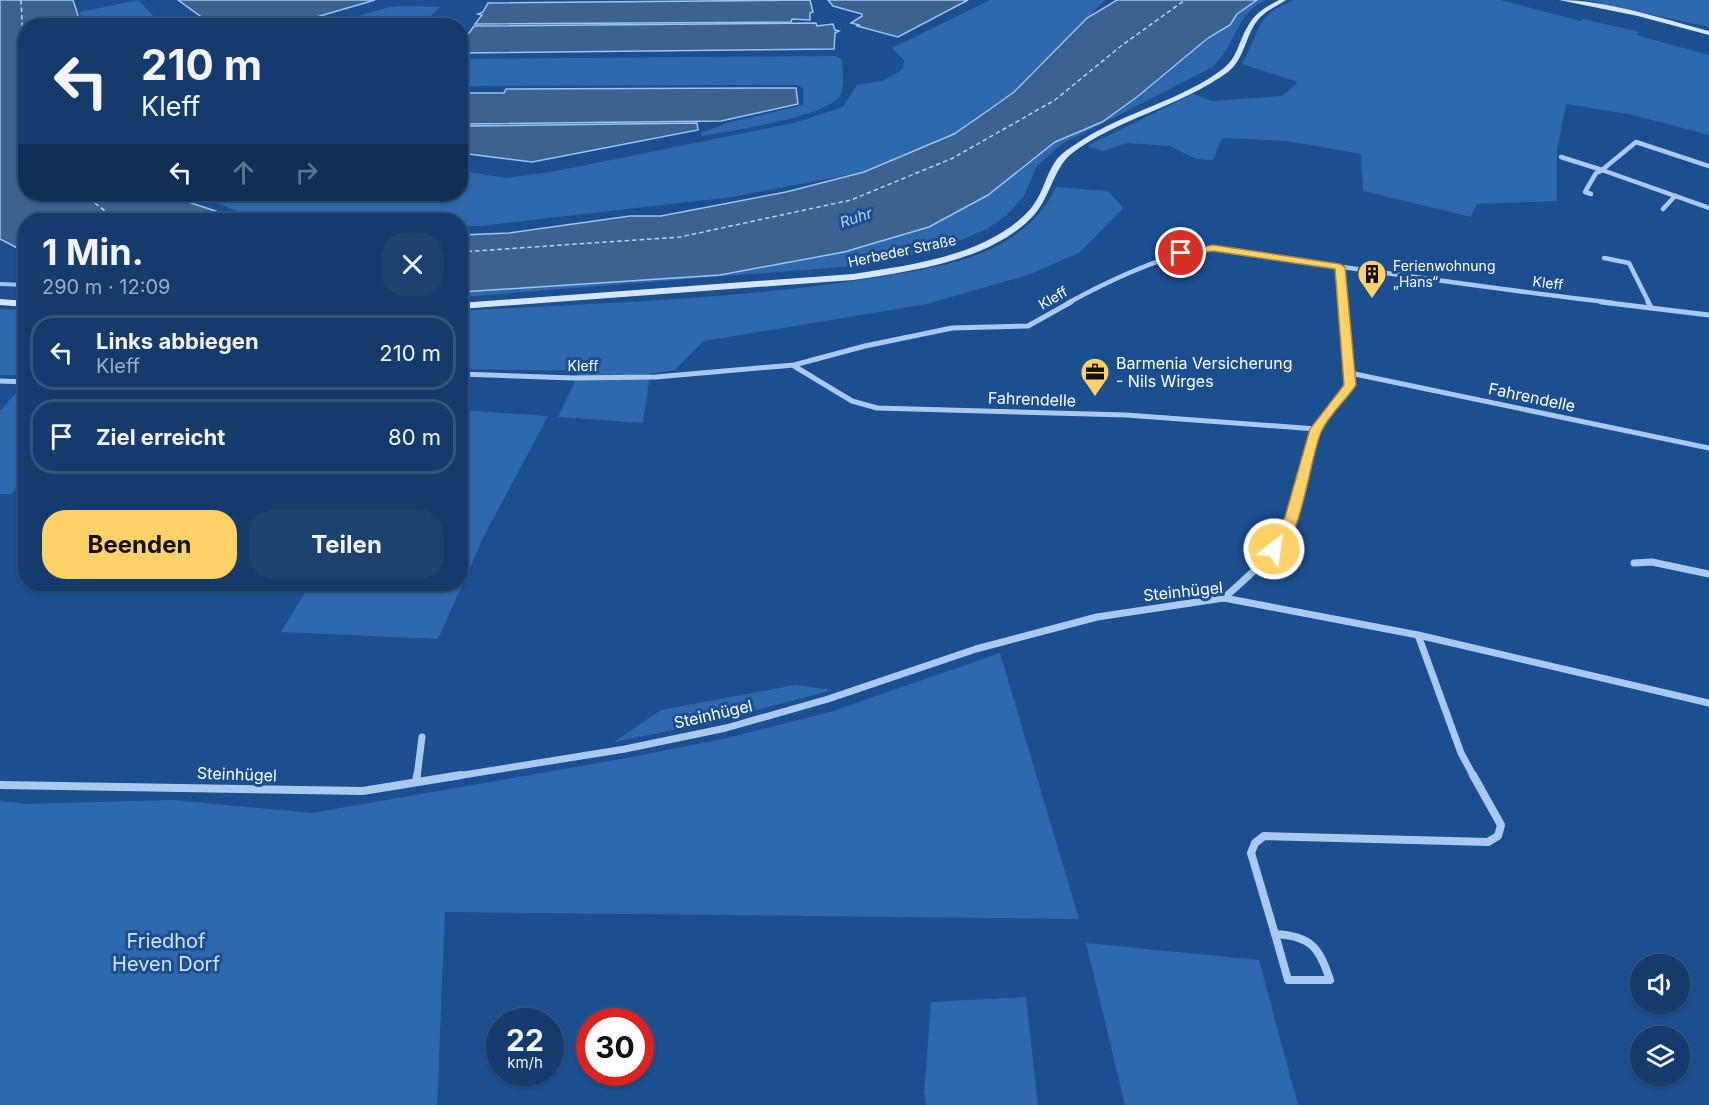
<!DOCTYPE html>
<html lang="de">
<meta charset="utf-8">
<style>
body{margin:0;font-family:Inter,sans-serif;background:#1d4271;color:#f1f3f6;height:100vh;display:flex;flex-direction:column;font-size:22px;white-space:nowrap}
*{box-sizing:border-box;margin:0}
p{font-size:20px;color:#9dadc1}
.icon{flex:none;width:33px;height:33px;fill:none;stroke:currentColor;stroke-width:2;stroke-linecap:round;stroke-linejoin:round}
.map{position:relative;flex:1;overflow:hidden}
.drawer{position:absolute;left:18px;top:213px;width:450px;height:378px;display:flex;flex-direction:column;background:#143b6b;border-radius:24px;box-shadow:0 2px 4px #0004,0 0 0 2px #33557e}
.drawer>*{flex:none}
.banner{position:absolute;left:18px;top:18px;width:450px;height:183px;border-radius:24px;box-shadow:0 2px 4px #0004,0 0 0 2px #33557e;background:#143b6b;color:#f1f3f6;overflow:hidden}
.buttons{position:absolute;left:1630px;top:954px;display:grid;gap:12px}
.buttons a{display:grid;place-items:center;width:60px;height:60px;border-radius:50%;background:#143b6b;box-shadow:0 2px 4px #0004,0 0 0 2px #33557e;font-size:30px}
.speed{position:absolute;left:486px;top:1008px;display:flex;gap:12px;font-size:30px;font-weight:700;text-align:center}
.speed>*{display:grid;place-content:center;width:78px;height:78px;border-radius:50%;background:#143b6b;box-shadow:0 2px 4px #0004,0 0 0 2px #33557e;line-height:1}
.speed small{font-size:15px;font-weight:400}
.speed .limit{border:9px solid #d22;background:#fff;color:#111}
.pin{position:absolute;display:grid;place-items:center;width:51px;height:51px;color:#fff;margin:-26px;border:3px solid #fff;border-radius:50%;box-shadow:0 2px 6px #0007}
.me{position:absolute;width:66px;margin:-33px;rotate:30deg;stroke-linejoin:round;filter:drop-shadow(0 0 4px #0008)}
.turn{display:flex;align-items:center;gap:21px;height:126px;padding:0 24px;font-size:27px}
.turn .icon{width:78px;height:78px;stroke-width:2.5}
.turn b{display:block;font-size:42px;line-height:51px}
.lanes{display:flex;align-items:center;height:57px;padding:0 24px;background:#0003;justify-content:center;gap:30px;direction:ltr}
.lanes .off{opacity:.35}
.round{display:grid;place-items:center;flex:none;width:63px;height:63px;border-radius:24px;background:#1d4271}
.overview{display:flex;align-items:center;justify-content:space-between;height:102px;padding:0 24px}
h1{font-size:36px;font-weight:700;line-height:45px}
.button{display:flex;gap:12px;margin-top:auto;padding:12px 24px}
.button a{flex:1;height:69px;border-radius:24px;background:#ffd166;color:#111;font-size:24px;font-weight:700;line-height:69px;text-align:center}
.button a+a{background:#1d4271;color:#f1f3f6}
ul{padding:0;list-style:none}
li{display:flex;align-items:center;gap:18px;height:75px;margin:0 12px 9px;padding:0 12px;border:3px solid #33557e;border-radius:24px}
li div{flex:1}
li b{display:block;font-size:22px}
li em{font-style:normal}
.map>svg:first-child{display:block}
.green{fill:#2e69ad}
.water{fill:#3c6290;stroke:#9cc4f0;stroke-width:1.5}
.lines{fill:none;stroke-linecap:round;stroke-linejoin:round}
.stream{stroke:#9cc4f0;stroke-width:4}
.ferry{stroke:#b5d3f5;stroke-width:1.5;stroke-dasharray:4.5 3;stroke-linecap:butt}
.street-far3{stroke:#a9c9ee;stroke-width:4.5}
.street-far2{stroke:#a9c9ee;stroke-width:5}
.street-far1{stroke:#a9c9ee;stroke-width:7}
.street{stroke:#a9c9ee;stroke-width:8}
.secondary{fill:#d6e6fa;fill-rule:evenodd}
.route{fill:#ffd166;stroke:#a68842;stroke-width:1.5}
.labels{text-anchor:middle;stroke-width:6;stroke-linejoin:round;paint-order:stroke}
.far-street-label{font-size:14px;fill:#fff;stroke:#1b4f8f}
.far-poi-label{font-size:14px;fill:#fff;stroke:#1b4f8f;text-anchor:start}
.far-water-label{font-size:15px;font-style:italic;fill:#b5d3f5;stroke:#1b4f8f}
.poi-label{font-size:16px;fill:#fff;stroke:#1b4f8f;text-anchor:start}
.street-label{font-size:16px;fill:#fff;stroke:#1b4f8f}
.near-park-label{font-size:20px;fill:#cfe3fa;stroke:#1b4f8f}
</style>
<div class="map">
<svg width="1709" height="1105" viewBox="0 0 1709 1105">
<rect width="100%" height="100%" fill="#1b4f8f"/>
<g class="green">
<path d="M 138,0 L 162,25 L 83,25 L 80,12 Z"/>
<path d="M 990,0 L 1105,0 L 1014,92 L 983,114 L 954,134 L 864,172 L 732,197 L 480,226 L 461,226 L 460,220 L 296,220 L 253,217 L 193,194 L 460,194 L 461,171 L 507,178 L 551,172 L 794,123 L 843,107 L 857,85 L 883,81 L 903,69 L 904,60 L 892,48 Z"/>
<path d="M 1257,0 L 1266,0 C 1236,13 1235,46 1213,67 L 1062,144 L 1037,166 L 1024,196 L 1007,215 L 987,229 L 939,249 L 867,265 L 461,297 L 461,292 L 720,275 L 844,252 L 929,227 L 988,195 L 1055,142 L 1102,122 L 1137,97 L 1208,38 L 1230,25 L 1237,14 Z"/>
<path d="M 1294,0 L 1500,0 L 1580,21 L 1583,19 L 1640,32 L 1636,35 L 1709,55 L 1709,135 L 1633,115 L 1566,104 L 1557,151 L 1557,201 L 1477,204 L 1471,217 L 1363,191 L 1361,154 L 1287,141 L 1222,138 L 1213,160 L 1196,159 L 1170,146 L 1127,143 L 1103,151 L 1087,146 L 1193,94 L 1212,101 L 1282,96 L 1298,82 L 1242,64 C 1261,31 1254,16 1294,0 Z"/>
<path d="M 1584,0 L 1709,0 L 1709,27 Z"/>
<path d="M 406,6 L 440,7 L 422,25 L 325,25 L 390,7 Z"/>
<path d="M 835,56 L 842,59 C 842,70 846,87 840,96 C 827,117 729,131 702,136 L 701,133 L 727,123 L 803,105 L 803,88 L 797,85 L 461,86 L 461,59 Z"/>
<path d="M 1056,187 L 1108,191 L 1123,208 L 1079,253 L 1028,275 L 927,304 L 704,341 L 675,370 L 650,374 L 643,423 L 558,417 L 580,371 L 461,369 L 461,311 C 593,303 728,300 859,280 C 893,275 948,267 979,254 C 1012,241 1041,220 1056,187 Z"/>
<path d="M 0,309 L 25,310 L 25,375 L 0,375 Z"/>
<path d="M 25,383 L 25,477 L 11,494 L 0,494 L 0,411 Z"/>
<path d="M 461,410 L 548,416 L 484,536 L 438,639 L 281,632 L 310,584 L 460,584 Z"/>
<path d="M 1000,653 L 1079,919 L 445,912 L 437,1105 L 0,1105 L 0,801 L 28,804 L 172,800 L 312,813 L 627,758 L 727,738 L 830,712 Z"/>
<path d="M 795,685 L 832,690 L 717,721 L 614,742 L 661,710 Z"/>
<path d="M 1086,943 L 1259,960 L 1298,1105 L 1125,1105 Z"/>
<path d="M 1026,997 L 1038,1105 L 926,1105 L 924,1094 L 931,1002 Z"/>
</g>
<g class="water">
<path d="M 0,0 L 73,0 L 81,25 L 26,26 L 26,194 L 171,194 L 176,198 L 243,220 L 26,220 L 25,252 L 0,239 Z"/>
<path d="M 178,0 L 375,0 L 289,25 L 214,26 Z"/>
<path d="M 810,0 L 813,12 L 810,13 L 810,20 L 792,19 L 791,22 L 475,24 L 482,15 L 478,14 L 483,12 L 488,3 Z"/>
<path d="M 828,0 L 968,0 L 898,37 L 857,26 L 859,25 L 851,23 L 862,16 L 862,14 L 833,6 Z"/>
<path d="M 1117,0 L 1257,0 L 1237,14 L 1230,25 L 1208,38 L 1137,97 L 1102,122 L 1055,142 L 988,195 L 929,227 L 844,252 L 720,275 L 461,292 L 461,235 L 509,233 L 630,216 L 661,216 L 786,192 L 864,172 L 954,134 L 983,114 L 1014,92 L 1087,18 Z"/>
<path d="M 816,23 L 817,26 L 833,24 L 835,30 L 839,31 L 835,33 L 834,49 L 461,53 L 461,47 L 468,36 L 463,35 L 469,33 L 474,26 Z"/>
<path d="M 796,88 L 798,104 L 721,121 L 461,124 L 461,93 L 504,93 L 506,89 Z"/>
<path d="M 697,123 L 698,130 L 532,162 L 461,153 L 461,126 Z"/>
</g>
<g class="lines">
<path class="stream" d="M 0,284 L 26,285"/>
<g class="ferry">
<path d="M 21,0 L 26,111"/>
<path d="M 83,194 L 117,220"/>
<path d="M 460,252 L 680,237 L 851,200 L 953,158 L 1055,100 L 1121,46 L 1185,0"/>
</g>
<g class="street-far3">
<path d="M 1561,157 L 1602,170"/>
<path d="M 1709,166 L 1636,142 L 1602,170 L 1709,208"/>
<path d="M 1591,194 L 1585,192 L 1596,173 L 1601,171"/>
<path d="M 1663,209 L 1675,196"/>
<path d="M 1604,258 L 1629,263 L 1649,303"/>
<path d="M 1340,267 L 1343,303"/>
<path d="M 1068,303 C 1110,280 1157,258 1204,248 C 1341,266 1476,287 1613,303"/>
</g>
<g class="street-far2">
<path d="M 1601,302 L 1709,315"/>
<path d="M 1648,302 L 1651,307"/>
<path d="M 794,366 L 852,401 L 877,408 L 1126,415 L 1316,429"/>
<path d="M 1350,373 L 1709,448"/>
<path d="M 460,374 L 574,378 L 656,377 L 794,365 L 865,346 L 952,328 L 1028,326 L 1071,302"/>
<path d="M 0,381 L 26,382"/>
<path d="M 1293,514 L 1316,429 L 1350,385 L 1343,302"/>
</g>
<g class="street-far1">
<path d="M 1634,563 L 1652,562 L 1709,574"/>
<path d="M 1224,598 C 1251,573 1283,550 1293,512"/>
<path d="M 1418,635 L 1461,753 L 1474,777"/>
<path d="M 417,777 L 422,737"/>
<path d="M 451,777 L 625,749 L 726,728 L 828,699 L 976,649 L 1097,617 L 1224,598 L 1418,635 L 1709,703"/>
</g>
<g class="street">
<path d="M 416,782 L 417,775"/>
<path d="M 0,785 L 363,791 L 461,775"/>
<path d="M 1275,934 C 1311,936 1319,947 1330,980 L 1288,980 Z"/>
<path d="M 1275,934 L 1251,853 L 1255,843 L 1264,836 L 1488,842 L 1498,836 L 1501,825 L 1473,775"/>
</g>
<g class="secondary">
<path d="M 1279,0 L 1286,0 C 1276,7 1264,11 1257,21 C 1245,37 1245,58 1228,72 C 1180,107 1118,118 1071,154 C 1054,168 1050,197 1034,215 C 992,261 911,271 853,280 L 460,309 L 460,303 L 853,274 C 911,265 992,255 1032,207 C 1043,193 1046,174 1057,159 C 1064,151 1073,146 1082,140 C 1127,111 1181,101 1224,68 C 1238,57 1239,40 1248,26 C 1255,13 1266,7 1279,0 Z"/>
<path d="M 1559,0 C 1607,0 1663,19 1709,31 L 1709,35 L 1638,16 Z"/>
<path d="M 0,299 L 26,301 L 26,307 L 0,305 Z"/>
</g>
</g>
<path class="route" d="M 1213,245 L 1340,264 L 1345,267 L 1356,385 C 1346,400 1330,414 1322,430 C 1309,456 1303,545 1274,554 L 1267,549 L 1285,517 L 1310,429 L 1344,385 L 1335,269 L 1213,251 L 1181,256 L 1176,253 Z"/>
<defs>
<g id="building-pin" transform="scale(1.5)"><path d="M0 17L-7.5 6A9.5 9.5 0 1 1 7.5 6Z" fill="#ffd166" stroke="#1b4f8f"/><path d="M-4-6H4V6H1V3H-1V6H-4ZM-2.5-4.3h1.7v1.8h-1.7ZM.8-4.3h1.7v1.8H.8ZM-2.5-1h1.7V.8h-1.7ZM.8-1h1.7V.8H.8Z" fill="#111"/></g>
<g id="office-pin" transform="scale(1.5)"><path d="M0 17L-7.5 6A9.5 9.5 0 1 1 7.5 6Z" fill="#ffd166" stroke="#1b4f8f"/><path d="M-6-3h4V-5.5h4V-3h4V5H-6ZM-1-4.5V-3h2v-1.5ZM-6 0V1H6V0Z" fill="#111"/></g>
</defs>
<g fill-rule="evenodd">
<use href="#building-pin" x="1372" y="274"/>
<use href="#office-pin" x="1095" y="372"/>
</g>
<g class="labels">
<g class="far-street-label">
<text transform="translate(902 251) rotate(-12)" y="5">Herbeder Straße</text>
<text transform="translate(1548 283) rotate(7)" y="5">Kleff</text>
<text transform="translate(1053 298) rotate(-30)" y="5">Kleff</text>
<text x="583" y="371">Kleff</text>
</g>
<g class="far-poi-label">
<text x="1393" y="271">Ferienwohnung<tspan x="1393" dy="16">„Hans“</tspan></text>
</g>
<g class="far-water-label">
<text transform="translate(856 218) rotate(-19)" y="5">Ruhr</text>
</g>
<g class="poi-label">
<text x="1116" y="369">Barmenia Versicherung<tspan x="1116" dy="18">- Nils Wirges</tspan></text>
</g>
<g class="street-label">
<text transform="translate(1532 397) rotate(12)" y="6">Fahrendelle</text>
<text transform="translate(1032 399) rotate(2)" y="6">Fahrendelle</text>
<text transform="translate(1183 591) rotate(-6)" y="6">Steinhügel</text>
<text transform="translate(713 714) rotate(-13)" y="6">Steinhügel</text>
<text transform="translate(237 774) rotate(2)" y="6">Steinhügel</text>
</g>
<g class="near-park-label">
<text x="166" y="948">Friedhof<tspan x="166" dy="23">Heven Dorf</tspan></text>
</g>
</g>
</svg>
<div class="buttons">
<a><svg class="icon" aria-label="sound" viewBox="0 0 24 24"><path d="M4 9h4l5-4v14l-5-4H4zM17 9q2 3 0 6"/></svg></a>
<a><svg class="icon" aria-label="layers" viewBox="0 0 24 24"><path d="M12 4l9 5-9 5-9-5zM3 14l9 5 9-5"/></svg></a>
</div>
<div class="speed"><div>22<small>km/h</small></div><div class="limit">30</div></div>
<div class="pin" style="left:1181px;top:253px;background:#d93025"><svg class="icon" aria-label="arrive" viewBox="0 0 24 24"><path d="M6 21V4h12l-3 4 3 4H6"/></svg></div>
<svg class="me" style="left:1274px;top:549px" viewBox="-20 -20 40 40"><circle r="17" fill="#ffd166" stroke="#fff" stroke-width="3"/><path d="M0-11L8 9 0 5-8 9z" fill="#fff"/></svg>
<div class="banner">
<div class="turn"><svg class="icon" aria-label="left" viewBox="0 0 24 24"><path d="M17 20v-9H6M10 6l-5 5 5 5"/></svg><div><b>210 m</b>Kleff</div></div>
<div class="lanes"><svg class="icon" aria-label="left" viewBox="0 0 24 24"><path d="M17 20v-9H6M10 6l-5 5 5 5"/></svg><svg class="icon off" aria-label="ahead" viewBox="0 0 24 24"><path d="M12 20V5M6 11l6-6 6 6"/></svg><svg class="icon off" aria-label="right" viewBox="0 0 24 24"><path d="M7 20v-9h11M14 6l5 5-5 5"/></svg></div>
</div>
<section class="drawer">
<div class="overview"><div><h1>1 Min.</h1><p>290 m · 12:09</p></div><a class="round"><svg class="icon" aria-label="close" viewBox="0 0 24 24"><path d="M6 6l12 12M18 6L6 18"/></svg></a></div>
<ul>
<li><svg class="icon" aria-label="left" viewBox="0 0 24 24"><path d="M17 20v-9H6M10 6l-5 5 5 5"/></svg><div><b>Links abbiegen</b><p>Kleff</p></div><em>210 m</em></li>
<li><svg class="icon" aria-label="arrive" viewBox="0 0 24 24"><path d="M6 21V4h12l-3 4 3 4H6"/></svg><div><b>Ziel erreicht</b></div><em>80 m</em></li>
</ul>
<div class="button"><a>Beenden</a><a>Teilen</a></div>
</section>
</div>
